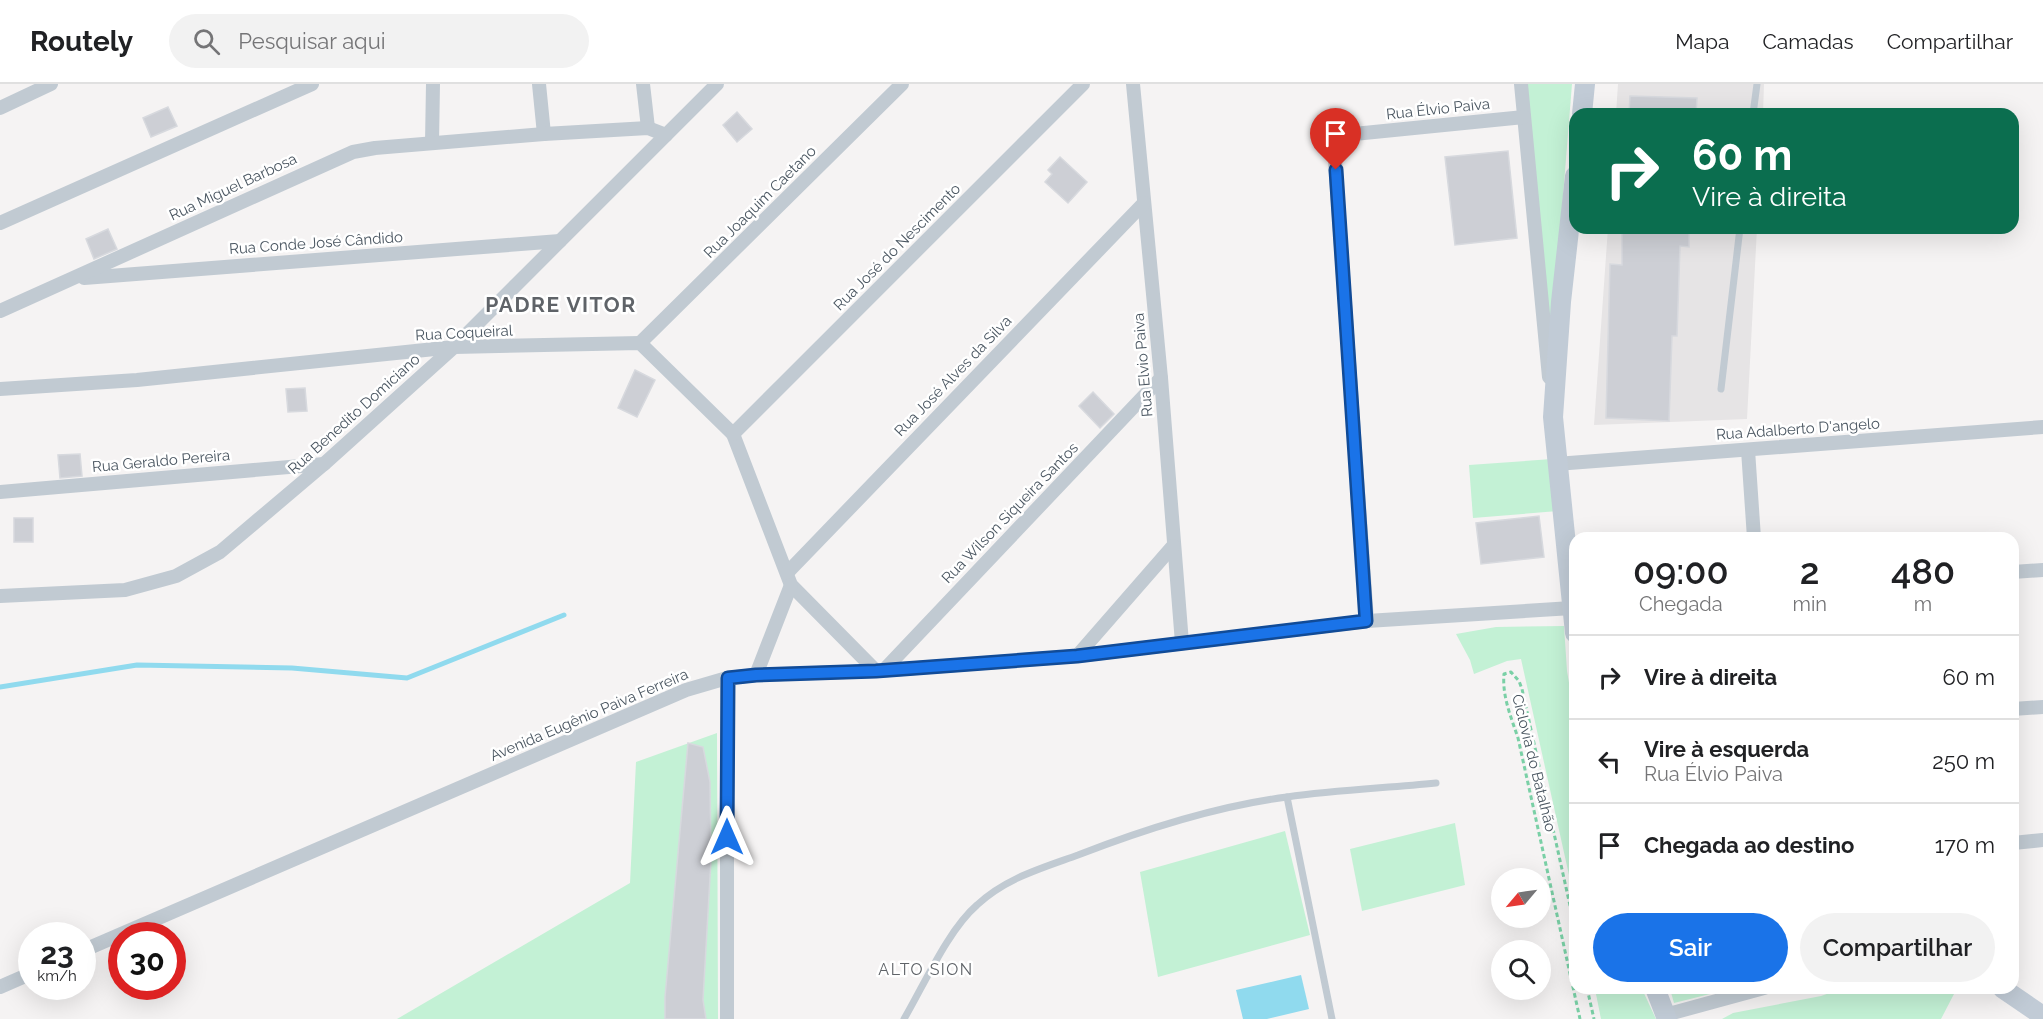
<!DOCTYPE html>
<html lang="pt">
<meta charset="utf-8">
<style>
body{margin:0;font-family:Raleway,sans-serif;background:#f2f2f2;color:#202124;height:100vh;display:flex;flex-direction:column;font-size:22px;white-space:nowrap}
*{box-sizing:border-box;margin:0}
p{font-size:20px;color:#757577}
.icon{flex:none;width:33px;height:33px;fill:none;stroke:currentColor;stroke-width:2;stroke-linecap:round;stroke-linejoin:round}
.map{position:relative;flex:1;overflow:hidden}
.drawer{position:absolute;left:1569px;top:448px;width:450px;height:462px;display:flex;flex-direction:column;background:#fff;border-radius:18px;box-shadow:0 6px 24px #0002}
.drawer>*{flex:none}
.guide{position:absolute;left:1569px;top:24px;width:450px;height:126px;border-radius:18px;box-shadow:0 6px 24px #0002;background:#0b6e4f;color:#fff;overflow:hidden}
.needle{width:39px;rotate:241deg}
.buttons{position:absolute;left:1491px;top:784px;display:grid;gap:12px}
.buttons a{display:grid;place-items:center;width:60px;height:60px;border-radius:50%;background:#fff;box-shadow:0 6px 24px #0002;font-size:30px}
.speed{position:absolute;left:18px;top:838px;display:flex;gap:12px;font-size:30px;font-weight:700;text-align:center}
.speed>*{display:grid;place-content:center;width:78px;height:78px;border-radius:50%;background:#fff;box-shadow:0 6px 24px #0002;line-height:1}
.speed small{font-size:15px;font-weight:400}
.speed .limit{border:9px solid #d22;background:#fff;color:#111}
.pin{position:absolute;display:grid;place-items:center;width:51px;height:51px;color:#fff;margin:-62px -26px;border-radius:50% 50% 50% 0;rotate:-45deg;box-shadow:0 0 6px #0007}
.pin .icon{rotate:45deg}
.me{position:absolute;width:66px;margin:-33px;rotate:0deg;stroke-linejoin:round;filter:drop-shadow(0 0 4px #0008)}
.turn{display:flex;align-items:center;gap:21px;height:126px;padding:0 24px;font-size:27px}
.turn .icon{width:78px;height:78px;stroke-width:2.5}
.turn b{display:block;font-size:42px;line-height:51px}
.eta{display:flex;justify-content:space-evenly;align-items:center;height:102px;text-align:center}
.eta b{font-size:36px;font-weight:600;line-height:42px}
.button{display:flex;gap:12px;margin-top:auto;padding:12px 24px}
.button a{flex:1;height:69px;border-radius:36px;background:#1a73e8;color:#fff;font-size:24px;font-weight:600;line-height:69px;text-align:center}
.button a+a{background:#f2f2f2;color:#202124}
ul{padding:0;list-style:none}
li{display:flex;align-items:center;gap:18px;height:84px;padding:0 24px;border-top:2px solid #e0e0e0}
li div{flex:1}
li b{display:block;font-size:22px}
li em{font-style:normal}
header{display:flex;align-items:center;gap:36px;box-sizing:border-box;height:84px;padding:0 30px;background:#fff;border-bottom:2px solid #e0e0e0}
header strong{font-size:28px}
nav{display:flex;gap:33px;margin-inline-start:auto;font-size:21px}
.search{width:420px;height:54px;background:#f2f2f2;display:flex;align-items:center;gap:15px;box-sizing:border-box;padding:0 21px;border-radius:33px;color:#757577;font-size:22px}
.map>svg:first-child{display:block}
.education{fill:#e6e4e5}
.green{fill:#c3f1d5}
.water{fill:#90daee}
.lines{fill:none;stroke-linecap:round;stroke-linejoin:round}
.stream{stroke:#90daee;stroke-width:5}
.building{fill:#cdcfd5;stroke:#d7d9de;stroke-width:1.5}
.path{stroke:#7ad0a6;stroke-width:3;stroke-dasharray:4.5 3;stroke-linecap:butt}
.lane{stroke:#c1cad2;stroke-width:7}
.street{stroke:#c1cad2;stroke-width:14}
.secondary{stroke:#c1cbd6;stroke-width:20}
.route-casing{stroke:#114b97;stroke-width:15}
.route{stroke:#1a73e8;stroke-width:10}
.labels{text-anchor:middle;stroke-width:5;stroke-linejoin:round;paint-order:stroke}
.street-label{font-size:15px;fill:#4a5661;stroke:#fff}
.neighbourhood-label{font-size:16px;letter-spacing:1.5px;fill:#5f6368;stroke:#fff}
.district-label{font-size:21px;font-weight:bold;letter-spacing:1.5px;fill:#5f6368;stroke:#fff}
</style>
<header>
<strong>Routely</strong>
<div class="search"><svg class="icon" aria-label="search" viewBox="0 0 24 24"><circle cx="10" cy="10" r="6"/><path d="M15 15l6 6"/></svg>Pesquisar aqui</div>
<nav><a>Mapa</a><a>Camadas</a><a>Compartilhar</a></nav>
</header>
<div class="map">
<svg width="2043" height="935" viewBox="0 0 2043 935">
<rect width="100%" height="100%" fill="#f5f3f3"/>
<g class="education">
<path d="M 1618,0 L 1764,0 L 1763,30 L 1616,30 Z"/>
<path d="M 1608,144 L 1757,144 L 1747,335 L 1594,341 Z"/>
</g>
<g class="green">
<path d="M 1522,0 L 1572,0 L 1549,286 Z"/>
<path d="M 1552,375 L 1558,427 L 1473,434 L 1469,381 Z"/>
<path d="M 1564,542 L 1567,587 L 1575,634 L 1575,818 L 1521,575 L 1507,577 L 1474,590 L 1470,576 L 1456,550 L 1496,543 Z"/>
<path d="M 717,649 L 718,935 L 397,935 L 630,799 L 636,678 Z"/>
<path d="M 1455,739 L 1465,801 L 1362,827 L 1350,765 Z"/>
<path d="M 1285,747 L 1310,851 L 1158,893 L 1140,788 Z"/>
<path d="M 1595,905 L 1642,905 L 1656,935 L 1601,935 Z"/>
<path d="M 1670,905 L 1670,904 L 1730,905 L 1674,919 Z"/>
<path d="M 1949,905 L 1954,910 L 1941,935 L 1722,935 L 1733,929 L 1821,912 L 1841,905 Z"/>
</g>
<path class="water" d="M 1301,891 L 1309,925 L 1267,935 L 1243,935 L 1236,906 Z"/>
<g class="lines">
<path class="stream" d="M 0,603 L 137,581 L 292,584 L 407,594 L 564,531"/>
</g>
<g class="building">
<path d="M 1630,12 L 1697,14 L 1696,30 L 1629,30 Z"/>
<path d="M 168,23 L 177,42 L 151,53 L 143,34 Z"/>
<path d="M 737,28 L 752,45 L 737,58 L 723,41 Z"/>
<path d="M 1508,67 L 1517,154 L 1455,161 L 1445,73 Z"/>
<path d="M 1060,73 L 1087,98 L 1068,119 L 1045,98 L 1052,90 L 1048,86 Z"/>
<path d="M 1622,144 L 1689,144 L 1689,163 L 1680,162 L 1677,252 L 1672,252 L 1669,337 L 1606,334 L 1610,180 L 1622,181 Z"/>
<path d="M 108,145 L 117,165 L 94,175 L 86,155 Z"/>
<path d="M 635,286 L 655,296 L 637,333 L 618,324 Z"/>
<path d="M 305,304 L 307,327 L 288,328 L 286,305 Z"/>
<path d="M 1093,308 L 1114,330 L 1100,344 L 1079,322 Z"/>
<path d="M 80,370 L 82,392 L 60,394 L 58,371 Z"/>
<path d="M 1539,432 L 1544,473 L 1481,480 L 1476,439 Z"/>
<rect x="14" y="434" width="19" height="24"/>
<path d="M 688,659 L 703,663 L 710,698 L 711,776 L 703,916 L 706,935 L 665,935 L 665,913 Z"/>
</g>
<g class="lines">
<g class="path">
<path d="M 1575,844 L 1522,605 L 1519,597 L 1511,588 L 1504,590 C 1502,612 1511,633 1518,654 L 1580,935"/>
<path d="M 1587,904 L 1594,935"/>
</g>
<g class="lane">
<path d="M 1753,30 L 1757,0"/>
<path d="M 1721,305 L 1740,144"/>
<path d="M 1287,713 L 1332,935"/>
<path d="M 904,935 C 924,901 948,846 977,821 C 1006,794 1042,784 1078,771 C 1145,745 1216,722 1287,713 C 1336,706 1387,704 1436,699"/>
</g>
<g class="street">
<path d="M 539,0 L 544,50"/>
<path d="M 643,0 L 648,44"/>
<path d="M 1133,0 L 1161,294 L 1182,559"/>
<path d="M 1521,0 L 1549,293"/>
<path d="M 0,24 L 51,0"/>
<path d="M 432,59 L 433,0"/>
<path d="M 0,139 L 312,0"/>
<path d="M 84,194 L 560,157"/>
<path d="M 0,227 L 353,68 L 375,64 L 544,50 L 648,44 L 666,51"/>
<path d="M 640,259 L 902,0"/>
<path d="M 0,305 L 137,296 L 454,263 L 640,259 L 733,350 L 791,501 L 876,587"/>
<path d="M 733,350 L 1083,0"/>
<path d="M 1748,366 L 1754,454"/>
<path d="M 1556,380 L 2043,343"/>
<path d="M 0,408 L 324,380"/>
<path d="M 2013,488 L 2043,486"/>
<path d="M 787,489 L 1144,119"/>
<path d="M 0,512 L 125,506 L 176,492 L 220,468 L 324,380 L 454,263 L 717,0"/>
<path d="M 1367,537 L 1334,62 L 1337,56 L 1344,51 L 1524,33"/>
<path d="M 1077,572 L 1173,462"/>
<path d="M 884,586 L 1161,294"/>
<path d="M 756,591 L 791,501"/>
<path d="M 2013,625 L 2043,623"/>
<path d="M 2013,759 L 2043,756"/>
<path d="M 82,867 L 686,606 L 727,594 L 756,591 L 876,587 L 1077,572 L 1367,537 L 1572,524"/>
<path d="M 0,903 L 32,889"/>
<path d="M 1665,931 L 1764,904"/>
<path d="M 727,935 L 727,594"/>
</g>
<g class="secondary">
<path d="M 1582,30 L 1585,0"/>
<path d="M 1575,92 L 1561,218 L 1553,333 L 1575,549"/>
<path d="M 1655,904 L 1667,935"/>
<path d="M 2002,904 L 2043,932"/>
</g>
</g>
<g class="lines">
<g class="route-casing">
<path id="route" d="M 727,753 L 728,594 L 756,591 L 876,587 L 1077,572 L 1366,537 L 1336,86"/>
</g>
<use href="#route" class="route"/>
</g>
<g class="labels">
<g class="street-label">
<text transform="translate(1438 25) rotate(-6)" y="5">Rua Élvio Paiva</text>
<text transform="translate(233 103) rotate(-25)" y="5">Rua Miguel Barbosa</text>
<text transform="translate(760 118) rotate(-45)" y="5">Rua Joaquim Caetano</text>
<text transform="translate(316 159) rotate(-4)" y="5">Rua Conde José Cândido</text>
<text transform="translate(897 163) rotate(-45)" y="5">Rua José do Nescimento</text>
<text transform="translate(464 249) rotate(-3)" y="5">Rua Coqueiral</text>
<text transform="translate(1143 281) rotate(-95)" y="5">Rua Elvio Paiva</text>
<text transform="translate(953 292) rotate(-46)" y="5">Rua José Alves da Silva</text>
<text transform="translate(354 330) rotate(-42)" y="5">Rua Benedito Domiciano</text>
<text transform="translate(1798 345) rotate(-4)" y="5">Rua Adalberto D'angelo</text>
<text transform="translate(161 377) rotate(-5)" y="5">Rua Geraldo Pereira</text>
<text transform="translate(1010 429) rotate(-46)" y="5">Rua Wilson Siqueira Santos</text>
<text transform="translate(589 631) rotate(-23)" y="5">Avenida Eugênio Paiva Ferreira</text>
<text transform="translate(1534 679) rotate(76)" y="5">Ciclovia do Batalhão</text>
</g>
<g class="neighbourhood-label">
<text x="926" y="891">ALTO SION</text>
</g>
<g class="district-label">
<text x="561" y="228">PADRE VITOR</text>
</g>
</g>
</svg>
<div class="buttons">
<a><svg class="needle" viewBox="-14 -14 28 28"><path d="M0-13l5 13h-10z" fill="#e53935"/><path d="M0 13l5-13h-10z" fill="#757577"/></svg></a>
<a><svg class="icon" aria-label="search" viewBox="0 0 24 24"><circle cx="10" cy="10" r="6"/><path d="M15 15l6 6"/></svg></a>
</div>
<div class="speed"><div>23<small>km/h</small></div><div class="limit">30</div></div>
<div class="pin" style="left:1336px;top:86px;background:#d93025"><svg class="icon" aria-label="arrive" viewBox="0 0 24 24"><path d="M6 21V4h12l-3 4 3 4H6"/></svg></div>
<svg class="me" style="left:727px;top:753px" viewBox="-20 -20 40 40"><path d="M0-17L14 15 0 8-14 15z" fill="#1a73e8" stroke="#fff" stroke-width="4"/></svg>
<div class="guide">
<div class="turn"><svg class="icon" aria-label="right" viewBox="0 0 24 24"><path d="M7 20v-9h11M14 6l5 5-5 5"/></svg><div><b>60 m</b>Vire à direita</div></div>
</div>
<section class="drawer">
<div class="eta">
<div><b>09:00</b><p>Chegada</p></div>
<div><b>2</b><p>min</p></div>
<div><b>480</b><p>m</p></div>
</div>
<ul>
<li><svg class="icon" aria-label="right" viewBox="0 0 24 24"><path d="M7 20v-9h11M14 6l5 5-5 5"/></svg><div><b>Vire à direita</b></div><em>60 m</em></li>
<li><svg class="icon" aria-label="left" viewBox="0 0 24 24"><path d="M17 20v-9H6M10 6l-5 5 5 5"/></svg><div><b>Vire à esquerda</b><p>Rua Élvio Paiva</p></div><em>250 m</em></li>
<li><svg class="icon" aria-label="arrive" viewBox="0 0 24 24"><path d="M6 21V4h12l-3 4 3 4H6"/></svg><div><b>Chegada ao destino</b></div><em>170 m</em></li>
</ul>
<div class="button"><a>Sair</a><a>Compartilhar</a></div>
</section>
</div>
